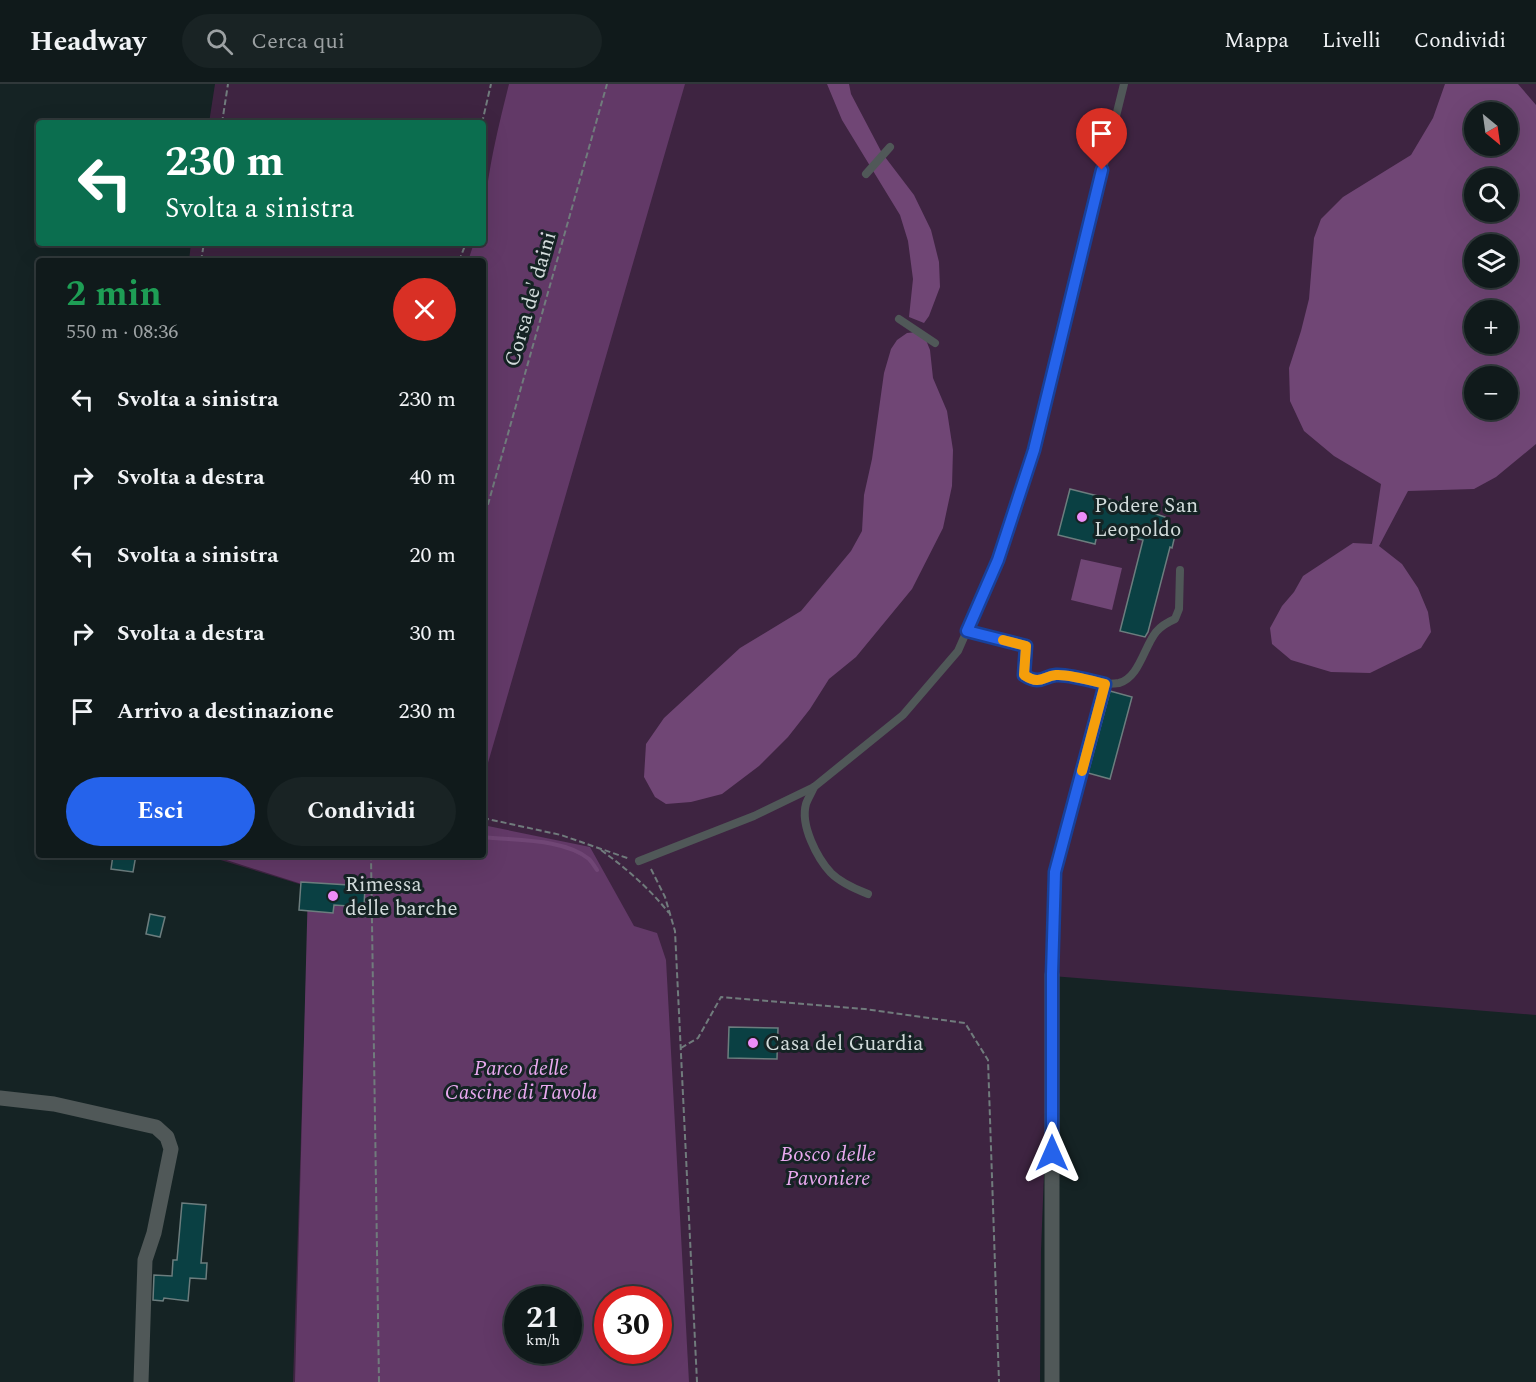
<!DOCTYPE html>
<html lang="it">
<meta charset="utf-8">
<style>
body{margin:0;font-family:Spectral,serif;background:#192324;color:#f1f3f6;height:100vh;display:flex;flex-direction:column;font-size:22px;white-space:nowrap}
*{box-sizing:border-box;margin:0}
p{font-size:20px;color:#9ca1a3}
.icon{flex:none;width:33px;height:33px;fill:none;stroke:currentColor;stroke-width:2;stroke-linecap:round;stroke-linejoin:round}
.map{position:relative;flex:1;overflow:hidden}
.panel{position:absolute;left:36px;top:174px;width:450px;height:600px;display:flex;flex-direction:column;background:#101a1b;border-radius:6px;box-shadow:0 6px 24px #0002,0 0 0 2px #30383a}
.panel>*{flex:none}
.hud{position:absolute;left:36px;top:36px;width:450px;height:126px;border-radius:6px;box-shadow:0 6px 24px #0002,0 0 0 2px #30383a;background:#0b6e4f;color:#fff;overflow:hidden}
.needle{width:39px;rotate:151deg}
.controls{position:absolute;left:1464px;top:18px;display:grid;gap:12px}
.controls a{display:grid;place-items:center;width:54px;height:54px;border-radius:50%;background:#101a1b;box-shadow:0 6px 24px #0002,0 0 0 2px #30383a;font-size:30px}
.speed{position:absolute;left:504px;top:1202px;display:flex;gap:12px;font-size:30px;font-weight:700;text-align:center}
.speed>*{display:grid;place-content:center;width:78px;height:78px;border-radius:50%;background:#101a1b;box-shadow:0 6px 24px #0002,0 0 0 2px #30383a;line-height:1}
.speed small{font-size:15px;font-weight:400}
.speed .limit{border:9px solid #d22;background:#fff;color:#111}
.pin{position:absolute;display:grid;place-items:center;width:51px;height:51px;color:#fff;margin:-62px -26px;border-radius:50% 50% 50% 0;rotate:-45deg;box-shadow:0 0 6px #0007}
.pin .icon{rotate:45deg}
.me{position:absolute;width:66px;margin:-33px;rotate:0deg;stroke-linejoin:round;filter:drop-shadow(0 0 4px #0008)}
.turn{display:flex;align-items:center;gap:21px;height:126px;padding:0 30px;font-size:27px}
.turn .icon{width:78px;height:78px;stroke-width:2.5}
.turn b{display:block;font-size:42px;line-height:51px}
.round{display:grid;place-items:center;flex:none;width:63px;height:63px;border-radius:32px;background:#192324}
.summary{display:flex;align-items:center;justify-content:space-between;height:102px;padding:0 30px}
h1{font-size:36px;font-weight:700;line-height:45px;color:#1e9e55}
.action{display:flex;gap:12px;margin-top:auto;padding:12px 30px}
.action a{flex:1;height:69px;border-radius:36px;background:#2563eb;color:#fff;font-size:24px;font-weight:700;line-height:69px;text-align:center}
.action a+a{background:#192324;color:#f1f3f6}
ul{padding:0;list-style:none}
li{display:flex;align-items:center;gap:18px;height:78px;padding:0 30px}
li div{flex:1}
li b{display:block;font-size:22px}
li em{font-style:normal}
header{display:flex;align-items:center;gap:36px;box-sizing:border-box;height:84px;padding:0 30px;background:#101a1b;border-bottom:2px solid #30383a}
header strong{font-size:28px}
nav{display:flex;gap:33px;margin-inline-start:auto;font-size:21px}
.search{width:420px;height:54px;background:#192324;display:flex;align-items:center;gap:15px;box-sizing:border-box;padding:0 21px;border-radius:33px;color:#9ca1a3;font-size:22px}
.map>svg:first-child{display:block}
.green{fill:#3e2441;fill-rule:evenodd}
.forest{fill:#623967;fill-rule:evenodd}
.water{fill:#704675;fill-rule:evenodd}
.lines{fill:none;stroke-linecap:round;stroke-linejoin:round}
.stream{stroke:#704675;stroke-width:4}
.building{fill:#0a4043;stroke:#6c7d7e;stroke-width:1.5}
.path{stroke:#707b7c;stroke-width:2;stroke-dasharray:6 3;stroke-linecap:butt}
.service{stroke:#505858;stroke-width:8}
.minor{stroke:#505858;stroke-width:15}
.route-casing{stroke:#184099;stroke-width:15}
.route{stroke:#2563eb;stroke-width:10}
.slow{stroke:#f59e0b;stroke-width:10}
.poi-dot{fill:#ee8cf8;stroke:#152324;stroke-width:2}
.labels{text-anchor:middle;stroke-width:6;stroke-linejoin:round;paint-order:stroke}
.street-label{font-size:21px;fill:#d2dbdb;stroke:#152324}
.poi-label{font-size:21px;fill:#d2dbdb;stroke:#152324;text-anchor:start}
.park-label{font-size:21px;font-style:italic;fill:#e9a9ef;stroke:#152324}
</style>
<header>
<strong>Headway</strong>
<div class="search"><svg class="icon" aria-label="search" viewBox="0 0 24 24"><circle cx="10" cy="10" r="6"/><path d="M15 15l6 6"/></svg>Cerca qui</div>
<nav><a>Mappa</a><a>Livelli</a><a>Condividi</a></nav>
</header>
<div class="map">
<svg width="1536" height="1298" viewBox="0 0 1536 1298">
<rect width="100%" height="100%" fill="#152324"/>
<path class="green" d="M 215,0 L 1536,0 L 1536,931 L 1052,892 L 1041,1166 L 1040,1298 L 293,1298 L 309,803 L 204,771 L 483,771 L 483,177 L 189,177 L 191,159 L 483,159 L 483,39 L 209,39 ZM 1474,28 L 1508,28 L 1508,62 L 1474,62 ZM 1474,94 L 1508,94 L 1508,128 L 1474,128 ZM 1474,160 L 1508,160 L 1508,194 L 1474,194 ZM 1474,226 L 1508,226 L 1508,260 L 1474,260 ZM 1474,292 L 1508,292 L 1508,326 L 1474,326 ZM 518,1215 L 568,1215 L 568,1266 L 518,1266 ZM 608,1215 L 658,1215 L 658,1266 L 608,1266 Z"/>
<g class="forest">
<path d="M 509,0 L 685,0 L 483,696 L 483,177 L 468,177 L 474,159 L 483,159 C 483,105 496,52 509,0 Z"/>
<path d="M 483,741 L 590,763 L 634,842 L 657,849 L 666,876 L 689,1298 L 295,1298 L 308,802 L 211,771 L 483,771 ZM 518,1215 L 568,1215 L 568,1266 L 518,1266 ZM 608,1215 L 658,1215 L 658,1266 L 608,1266 Z"/>
</g>
<g class="water">
<path d="M 827,0 L 849,0 L 851,10 L 882,69 L 914,111 L 931,146 L 939,178 L 940,203 L 929,232 L 924,239 L 909,233 L 913,195 L 908,157 L 900,131 L 842,36 Z"/>
<path d="M 1445,0 L 1518,0 L 1536,21 L 1536,360 L 1496,393 L 1474,405 L 1408,407 L 1379,462 L 1402,480 L 1418,504 L 1428,528 L 1431,548 L 1421,564 L 1370,589 L 1331,588 L 1291,576 L 1272,560 L 1270,544 L 1282,522 L 1294,508 L 1303,492 L 1353,459 L 1372,460 L 1381,400 L 1334,372 L 1304,347 L 1290,317 L 1289,284 L 1301,247 L 1309,215 L 1314,154 L 1321,135 L 1343,113 L 1411,71 L 1433,34 ZM 1474,28 L 1508,28 L 1508,62 L 1474,62 ZM 1474,94 L 1508,94 L 1508,128 L 1474,128 ZM 1474,160 L 1508,160 L 1508,194 L 1474,194 ZM 1474,226 L 1508,226 L 1508,260 L 1474,260 ZM 1474,292 L 1508,292 L 1508,326 L 1474,326 Z"/>
<path d="M 917,248 L 926,256 L 930,266 L 933,294 L 947,327 L 953,366 L 952,402 L 943,444 L 912,505 L 856,573 L 829,595 L 810,625 L 788,653 L 759,682 L 722,710 L 691,718 L 666,720 L 655,713 L 644,693 L 646,660 L 664,634 L 740,564 L 801,527 L 851,467 L 862,447 L 864,411 L 872,375 L 884,289 L 891,265 L 897,256 L 907,249 Z"/>
<path d="M 1081,475 L 1122,484 L 1112,526 L 1071,516 Z"/>
</g>
<g class="lines">
<path class="stream" d="M 483,753 C 514,757 563,754 589,775 C 592,778 595,783 597,786"/>
</g>
<g class="building">
<path d="M 1070,405 L 1106,414 L 1165,433 L 1162,443 L 1176,447 L 1172,464 L 1170,463 L 1148,548 L 1145,553 L 1120,547 L 1143,456 L 1098,446 L 1095,460 L 1058,451 Z"/>
<path d="M 1110,607 L 1132,613 L 1110,695 L 1088,689 Z"/>
<path d="M 113,771 L 136,771 L 133,788 L 111,785 Z"/>
<path d="M 301,798 L 365,802 L 364,823 L 334,821 L 333,829 L 299,826 Z"/>
<path d="M 150,830 L 165,833 L 160,853 L 146,850 Z"/>
<path d="M 729,943 L 778,944 L 777,975 L 728,974 Z"/>
<path d="M 182,1119 L 206,1121 L 201,1179 L 207,1179 L 206,1195 L 190,1194 L 188,1217 L 164,1214 L 163,1217 L 153,1216 L 154,1191 L 172,1192 L 173,1176 L 177,1176 Z"/>
</g>
<g class="lines">
<g class="path">
<path d="M 222,39 L 228,0"/>
<path d="M 482,39 L 491,0"/>
<path d="M 201,177 L 204,159"/>
<path d="M 459,177 L 466,159"/>
<path d="M 483,438 L 607,0"/>
<path d="M 483,734 L 561,751 L 630,775"/>
<path d="M 601,766 C 627,785 649,804 669,829"/>
<path d="M 369,771 L 371,773 L 379,1298"/>
<path d="M 651,785 L 665,813 L 675,847 L 697,1298"/>
<path d="M 681,964 L 698,954 L 721,913 L 865,925 L 965,939 L 988,976 L 999,1298"/>
</g>
<g class="service">
<path d="M 866,90 L 890,63"/>
<path d="M 899,235 L 935,259"/>
<path d="M 967,547 L 1026,563 L 1024,591 C 1041,602 1048,589 1064,592 C 1081,595 1101,602 1119,599 C 1139,594 1144,563 1156,548 C 1161,542 1168,538 1175,535 L 1179,525 L 1180,486"/>
<path d="M 814,703 C 812,708 808,714 806,720 C 800,741 817,774 831,789 C 841,799 855,805 868,810"/>
<path d="M 639,777 L 754,732 L 814,703 L 903,631 L 958,567 L 998,476 L 1033,366 L 1124,0"/>
<path d="M 1052,890 L 1055,788 L 1105,600"/>
</g>
<g class="minor">
<path d="M 0,1014 L 54,1020 L 156,1043 L 167,1053 L 171,1065 L 154,1149 L 145,1176 L 141,1298"/>
<path d="M 1052,1298 L 1052,890"/>
</g>
</g>
<g class="lines">
<g class="route-casing">
<path id="route" d="M 1052,1069 L 1052,890 L 1055,788 L 1105,600 C 1093,597 1068,590 1056,591 C 1043,592 1041,602 1024,591 L 1026,562 L 967,547 L 998,476 L 1034,366 L 1102,86"/>
</g>
<use href="#route" class="route"/>
<path class="slow" d="M 1003,556 L 1026,562 L 1024,591 C 1041,602 1043,592 1056,591 C 1068,590 1093,597 1105,600 L 1082,687"/>
</g>
<g class="poi-dot">
<circle cx="1082" cy="433" r="6"/>
<circle cx="333" cy="812" r="6"/>
<circle cx="753" cy="959" r="6"/>
</g>
<g class="labels">
<g class="street-label">
<text transform="translate(530 215) rotate(-74)" y="7">Corsa de' daini</text>
</g>
<g class="poi-label">
<text x="1094" y="428">Podere San<tspan x="1094" dy="24">Leopoldo</tspan></text>
<text x="345" y="807">Rimessa<tspan x="345" dy="24">delle barche</tspan></text>
<text x="765" y="966">Casa del Guardia</text>
</g>
<g class="park-label">
<text x="521" y="991">Parco delle<tspan x="521" dy="24">Cascine di Tavola</tspan></text>
<text x="828" y="1077">Bosco delle<tspan x="828" dy="24">Pavoniere</tspan></text>
</g>
</g>
</svg>
<div class="controls">
<a><svg class="needle" viewBox="-14 -14 28 28"><path d="M0-13l5 13h-10z" fill="#e53935"/><path d="M0 13l5-13h-10z" fill="#9ca1a3"/></svg></a>
<a><svg class="icon" aria-label="search" viewBox="0 0 24 24"><circle cx="10" cy="10" r="6"/><path d="M15 15l6 6"/></svg></a>
<a><svg class="icon" aria-label="layers" viewBox="0 0 24 24"><path d="M12 4l9 5-9 5-9-5zM3 14l9 5 9-5"/></svg></a>
<a>+</a>
<a>−</a>
</div>
<div class="speed"><div>21<small>km/h</small></div><div class="limit">30</div></div>
<div class="pin" style="left:1102px;top:86px;background:#d93025"><svg class="icon" aria-label="arrive" viewBox="0 0 24 24"><path d="M6 21V4h12l-3 4 3 4H6"/></svg></div>
<svg class="me" style="left:1052px;top:1069px" viewBox="-20 -20 40 40"><path d="M0-17L14 15 0 8-14 15z" fill="#2563eb" stroke="#fff" stroke-width="4"/></svg>
<div class="hud">
<div class="turn"><svg class="icon" aria-label="left" viewBox="0 0 24 24"><path d="M17 20v-9H6M10 6l-5 5 5 5"/></svg><div><b>230 m</b>Svolta a sinistra</div></div>
</div>
<section class="panel">
<div class="summary"><div><h1>2 min</h1><p>550 m · 08:36</p></div><a class="round" style="background:#d93025;color:#fff"><svg class="icon" aria-label="close" viewBox="0 0 24 24"><path d="M6 6l12 12M18 6L6 18"/></svg></a></div>
<ul>
<li><svg class="icon" aria-label="left" viewBox="0 0 24 24"><path d="M17 20v-9H6M10 6l-5 5 5 5"/></svg><div><b>Svolta a sinistra</b></div><em>230 m</em></li>
<li><svg class="icon" aria-label="right" viewBox="0 0 24 24"><path d="M7 20v-9h11M14 6l5 5-5 5"/></svg><div><b>Svolta a destra</b></div><em>40 m</em></li>
<li><svg class="icon" aria-label="left" viewBox="0 0 24 24"><path d="M17 20v-9H6M10 6l-5 5 5 5"/></svg><div><b>Svolta a sinistra</b></div><em>20 m</em></li>
<li><svg class="icon" aria-label="right" viewBox="0 0 24 24"><path d="M7 20v-9h11M14 6l5 5-5 5"/></svg><div><b>Svolta a destra</b></div><em>30 m</em></li>
<li><svg class="icon" aria-label="arrive" viewBox="0 0 24 24"><path d="M6 21V4h12l-3 4 3 4H6"/></svg><div><b>Arrivo a destinazione</b></div><em>230 m</em></li>
</ul>
<div class="action"><a>Esci</a><a>Condividi</a></div>
</section>
</div>
